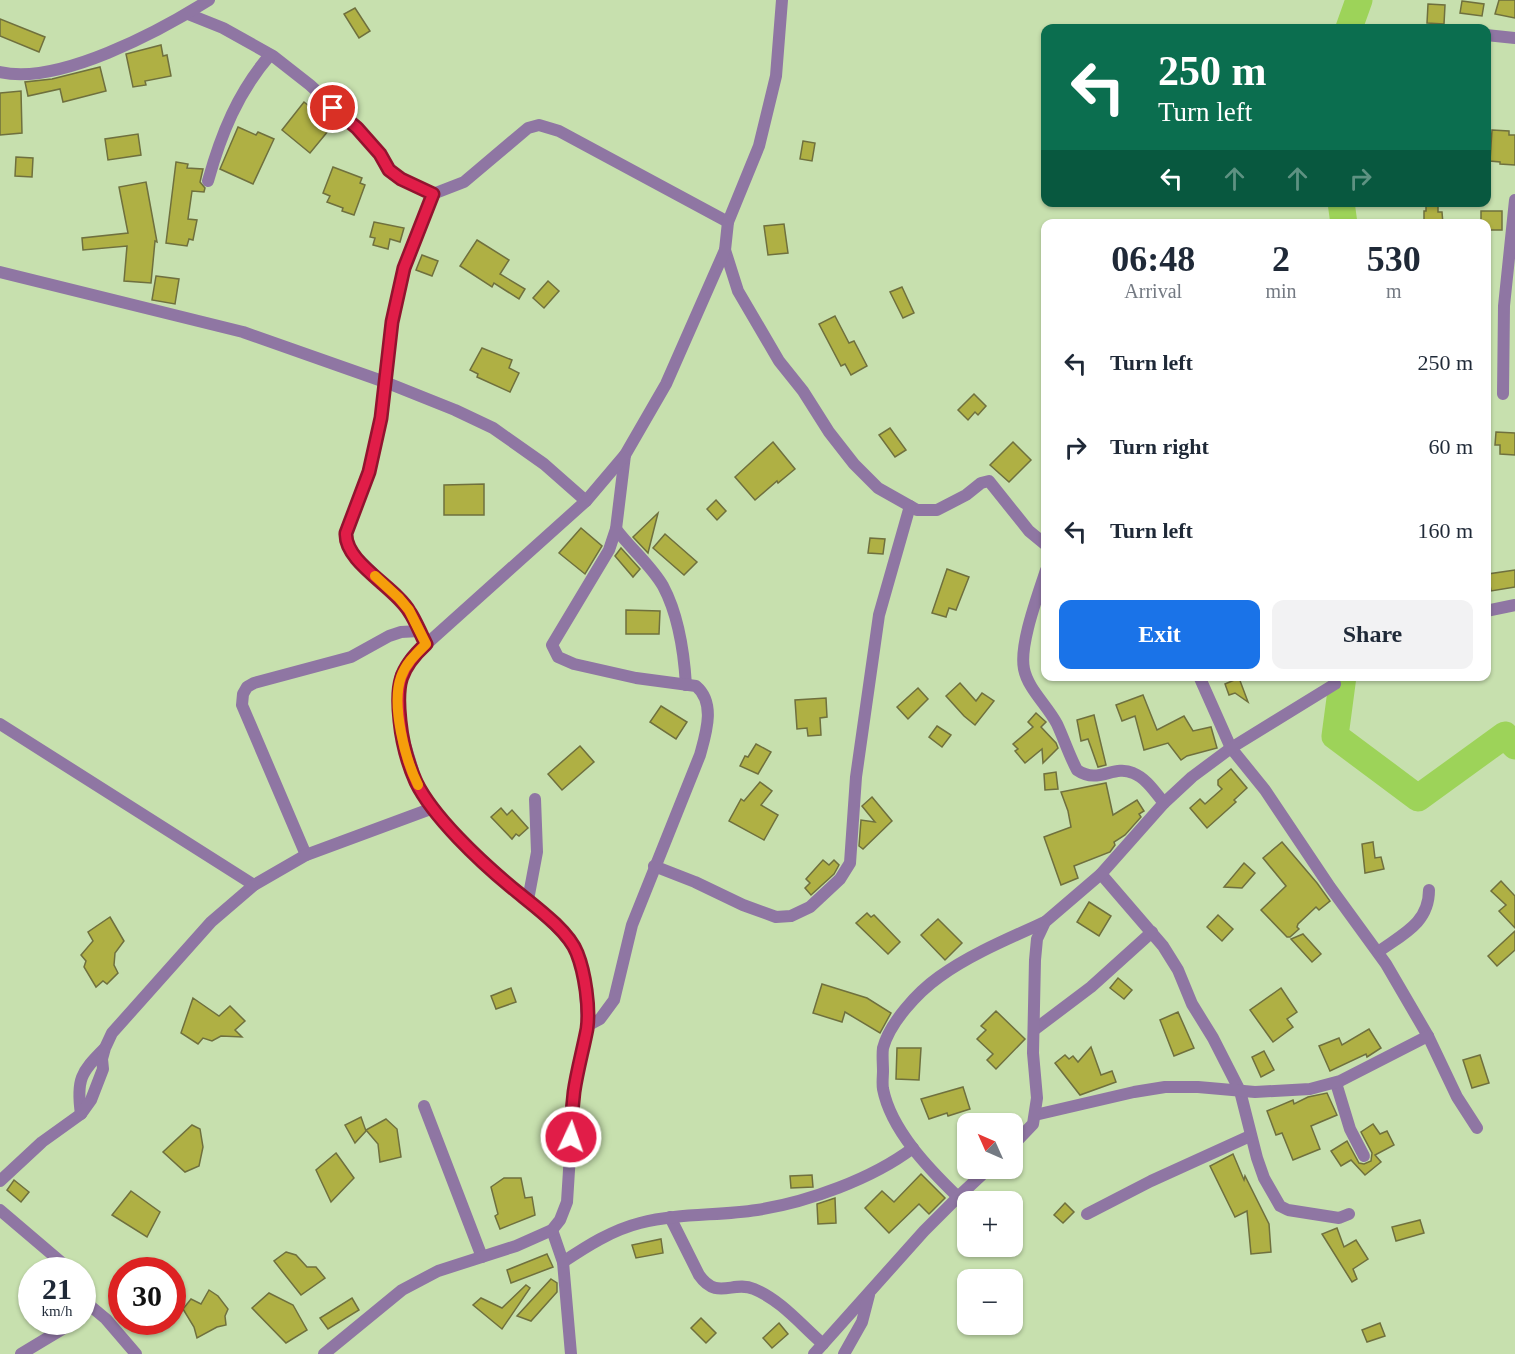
<!DOCTYPE html>
<meta charset="utf-8">
<style>
body{margin:0;font-family:Georgia,serif;background:#f2f2f3;color:#1f2937;height:100vh;display:flex;flex-direction:column;font-size:22px;white-space:nowrap}
*{box-sizing:border-box;margin:0}
p{font-size:20px;color:#747a83}
.icon{flex:none;width:33px;height:33px;fill:none;stroke:currentColor;stroke-width:2;stroke-linecap:round;stroke-linejoin:round}
.map{position:relative;flex:1;overflow:hidden}
.sheet{position:absolute;left:1041px;top:219px;width:450px;height:462px;display:flex;flex-direction:column;background:#fff;border-radius:12px;box-shadow:0 2px 4px #0004}
.sheet>*{flex:none}
.guide{position:absolute;left:1041px;top:24px;width:450px;height:183px;border-radius:12px;box-shadow:0 2px 4px #0004;background:#0b6e4f;color:#fff;overflow:hidden}
.needle{width:39px;rotate:315deg}
.tools{position:absolute;left:957px;top:1113px;display:grid;gap:12px}
.tools a{display:grid;place-items:center;width:66px;height:66px;border-radius:12px;background:#fff;box-shadow:0 2px 4px #0004;font-size:30px}
.speed{position:absolute;left:18px;top:1257px;display:flex;gap:12px;font-size:30px;font-weight:700;text-align:center}
.speed>*{display:grid;place-content:center;width:78px;height:78px;border-radius:50%;background:#fff;box-shadow:0 2px 4px #0004;line-height:1}
.speed small{font-size:15px;font-weight:400}
.speed .limit{border:9px solid #d22;background:#fff;color:#111}
.pin{position:absolute;display:grid;place-items:center;width:51px;height:51px;color:#fff;margin:-26px;border:3px solid #fff;border-radius:50%;box-shadow:0 2px 6px #0007}
.me{position:absolute;width:66px;margin:-33px;rotate:3deg;stroke-linejoin:round;filter:drop-shadow(0 0 4px #0008)}
.turn{display:flex;align-items:center;gap:21px;height:126px;padding:0 18px;font-size:27px}
.turn .icon{width:78px;height:78px;stroke-width:2.5}
.turn b{display:block;font-size:42px;line-height:51px}
.lanes{display:flex;align-items:center;height:57px;padding:0 18px;background:#0003;justify-content:center;gap:30px;direction:ltr}
.lanes .off{opacity:.35}
.eta{display:flex;justify-content:space-evenly;align-items:center;height:102px;text-align:center}
.eta b{font-size:36px;font-weight:700;line-height:42px}
.button{display:flex;gap:12px;margin-top:auto;padding:12px 18px}
.button a{flex:1;height:69px;border-radius:12px;background:#1a73e8;color:#fff;font-size:24px;font-weight:700;line-height:69px;text-align:center}
.button a+a{background:#f2f2f3;color:#1f2937}
ul{padding:0;list-style:none}
li{display:flex;align-items:center;gap:18px;height:84px;padding:0 18px}
li div{flex:1}
li b{display:block;font-size:22px}
li em{font-style:normal}
.map>svg:first-child{display:block}
.lines{fill:none;stroke-linecap:round;stroke-linejoin:round}
.river{stroke:#9dd359;stroke-width:27}
.building{fill:#afb044;stroke:#6f703e;stroke-width:1.5}
.minor{stroke:#8f76a3;stroke-width:12}
.route-casing{stroke:#92132f;stroke-width:15}
.route{stroke:#e11d48;stroke-width:10}
.slow{stroke:#f59e0b;stroke-width:10}
</style>
<div class="map">
<svg width="1515" height="1354" viewBox="0 0 1515 1354">
<rect width="100%" height="100%" fill="#c7e0ae"/>
<g class="lines">
<g class="river">
<path d="M 1349,28 L 1359,0"/>
<path d="M 1341,202 L 1344,224"/>
<path d="M 1343,676 L 1335,736 L 1418,798 L 1505,735 L 1515,746"/>
</g>
</g>
<g class="building">
<path d="M 1499,0 L 1515,0 L 1515,18 L 1495,14 Z"/>
<path d="M 1462,1 L 1484,4 L 1482,16 L 1460,13 Z"/>
<path d="M 1428,4 L 1445,5 L 1444,24 L 1427,23 Z"/>
<path d="M 355,8 L 370,31 L 359,38 L 344,14 Z"/>
<path d="M 0,19 L 45,37 L 39,52 L 0,36 Z"/>
<path d="M 161,45 L 163,56 L 167,55 L 171,76 L 145,81 L 146,85 L 133,87 L 126,54 Z"/>
<path d="M 100,67 L 106,91 L 63,102 L 60,89 L 28,96 L 25,82 L 52,79 Z"/>
<path d="M 21,91 L 22,133 L 0,135 L 0,93 Z"/>
<path d="M 304,102 L 333,125 L 310,153 L 282,130 Z"/>
<path d="M 238,127 L 256,135 L 258,132 L 274,139 L 253,184 L 220,169 Z"/>
<path d="M 1492,130 L 1509,131 L 1509,135 L 1515,135 L 1515,165 L 1500,164 L 1500,162 L 1490,161 Z"/>
<path d="M 138,134 L 141,155 L 108,160 L 105,139 Z"/>
<path d="M 803,141 L 815,143 L 812,161 L 800,159 Z"/>
<path d="M 16,157 L 33,158 L 32,177 L 15,176 Z"/>
<path d="M 176,162 L 188,164 L 187,168 L 203,169 L 200,182 L 205,188 L 204,192 L 192,191 L 188,219 L 197,220 L 193,240 L 189,239 L 187,246 L 166,243 Z"/>
<path d="M 333,167 L 362,178 L 360,183 L 365,185 L 354,215 L 342,211 L 343,208 L 327,202 L 330,196 L 323,193 Z"/>
<path d="M 146,182 L 157,242 L 155,241 L 151,283 L 124,281 L 127,246 L 83,250 L 82,238 L 128,233 L 119,187 Z"/>
<path d="M 1438,205 L 1438,212 L 1442,212 L 1443,224 L 1424,224 L 1424,211 L 1426,211 L 1426,206 Z"/>
<path d="M 1481,211 L 1502,211 L 1502,230 L 1486,230 L 1486,224 L 1481,224 Z"/>
<path d="M 374,222 L 404,228 L 400,242 L 390,239 L 388,249 L 373,245 L 375,238 L 370,237 Z"/>
<path d="M 784,224 L 788,253 L 768,255 L 764,226 Z"/>
<path d="M 477,240 L 509,260 L 500,274 L 525,289 L 519,299 L 494,283 L 492,287 L 460,266 Z"/>
<path d="M 422,255 L 438,261 L 432,276 L 416,270 Z"/>
<path d="M 156,276 L 179,279 L 175,304 L 152,300 Z"/>
<path d="M 548,281 L 559,291 L 544,308 L 533,298 Z"/>
<path d="M 902,287 L 914,313 L 903,318 L 890,292 Z"/>
<path d="M 835,316 L 849,343 L 854,341 L 867,366 L 851,375 L 845,364 L 841,366 L 819,324 Z"/>
<path d="M 482,348 L 512,360 L 509,368 L 519,373 L 510,392 L 477,377 L 478,374 L 470,370 Z"/>
<path d="M 974,394 L 986,406 L 978,415 L 975,412 L 968,420 L 958,410 Z"/>
<path d="M 890,428 L 906,450 L 895,457 L 879,435 Z"/>
<path d="M 1496,432 L 1515,433 L 1515,455 L 1500,454 L 1500,445 L 1495,445 Z"/>
<path d="M 773,442 L 795,469 L 778,483 L 777,481 L 755,500 L 735,477 Z"/>
<path d="M 1013,442 L 1031,460 L 1009,482 L 990,465 Z"/>
<path d="M 484,484 L 484,515 L 444,515 L 444,485 Z"/>
<path d="M 716,500 L 726,511 L 717,520 L 707,509 Z"/>
<path d="M 658,513 L 648,553 L 633,537 Z"/>
<path d="M 581,528 L 602,546 L 585,574 L 559,553 Z"/>
<path d="M 665,534 L 697,562 L 684,575 L 653,548 Z"/>
<path d="M 870,538 L 885,539 L 883,554 L 868,553 Z"/>
<path d="M 621,548 L 640,569 L 633,577 L 615,556 Z"/>
<path d="M 947,569 L 969,577 L 956,610 L 949,608 L 946,617 L 932,613 Z"/>
<path d="M 1515,570 L 1515,587 L 1491,591 L 1488,574 Z"/>
<path d="M 626,610 L 660,611 L 659,634 L 626,634 Z"/>
<path d="M 1239,678 L 1248,702 L 1235,693 L 1229,695 L 1225,684 Z"/>
<path d="M 960,683 L 976,701 L 982,693 L 994,701 L 975,725 L 964,716 L 946,696 Z"/>
<path d="M 918,688 L 928,699 L 908,719 L 897,707 Z"/>
<path d="M 1143,695 L 1157,730 L 1184,716 L 1193,731 L 1211,727 L 1217,748 L 1187,756 L 1181,760 L 1168,743 L 1144,750 L 1135,716 L 1122,721 L 1116,705 Z"/>
<path d="M 826,698 L 827,717 L 820,718 L 821,735 L 808,736 L 807,728 L 797,729 L 795,700 Z"/>
<path d="M 661,706 L 687,722 L 676,739 L 650,722 Z"/>
<path d="M 1036,713 L 1046,722 L 1041,727 L 1056,743 L 1058,748 L 1043,763 L 1042,749 L 1025,763 L 1015,751 L 1018,749 L 1013,744 L 1033,727 L 1028,722 Z"/>
<path d="M 1094,715 L 1106,765 L 1098,767 L 1088,739 L 1081,741 L 1077,720 Z"/>
<path d="M 937,726 L 951,735 L 942,747 L 929,737 Z"/>
<path d="M 756,744 L 771,752 L 758,774 L 740,766 L 745,756 L 748,757 Z"/>
<path d="M 580,746 L 594,762 L 562,790 L 548,774 Z"/>
<path d="M 1231,769 L 1247,788 L 1234,800 L 1236,802 L 1207,828 L 1190,808 L 1200,799 L 1205,804 L 1222,789 L 1218,785 L 1218,780 Z"/>
<path d="M 1056,772 L 1058,789 L 1045,790 L 1044,774 Z"/>
<path d="M 760,782 L 772,791 L 761,805 L 778,815 L 764,840 L 729,821 L 741,799 L 744,801 Z"/>
<path d="M 1106,783 L 1113,815 L 1137,800 L 1144,811 L 1139,814 L 1141,817 L 1125,835 L 1114,842 L 1115,845 L 1110,852 L 1074,866 L 1078,878 L 1061,885 L 1044,837 L 1071,827 L 1068,811 L 1061,792 Z"/>
<path d="M 872,797 L 892,821 L 863,849 L 859,846 L 861,820 L 875,822 L 862,806 Z"/>
<path d="M 501,808 L 507,815 L 512,810 L 528,828 L 519,836 L 516,834 L 512,839 L 491,817 Z"/>
<path d="M 1282,842 L 1317,883 L 1330,901 L 1319,910 L 1316,907 L 1298,924 L 1297,927 L 1299,929 L 1290,937 L 1287,937 L 1261,910 L 1286,886 L 1263,858 Z"/>
<path d="M 1373,842 L 1375,858 L 1381,857 L 1384,869 L 1365,873 L 1362,844 Z"/>
<path d="M 823,860 L 829,865 L 834,860 L 839,865 L 834,874 L 811,895 L 805,888 L 810,883 L 806,879 Z"/>
<path d="M 1244,863 L 1255,873 L 1242,888 L 1224,887 Z"/>
<path d="M 1501,881 L 1515,896 L 1515,928 L 1499,911 L 1506,905 L 1491,891 Z"/>
<path d="M 1089,902 L 1111,916 L 1099,936 L 1077,922 Z"/>
<path d="M 867,913 L 871,917 L 874,915 L 900,942 L 888,954 L 856,923 Z"/>
<path d="M 1218,915 L 1233,929 L 1222,941 L 1207,927 Z"/>
<path d="M 110,917 L 124,941 L 115,953 L 114,965 L 118,973 L 107,984 L 103,981 L 96,987 L 84,967 L 86,961 L 81,955 L 93,941 L 88,932 Z"/>
<path d="M 938,919 L 962,943 L 945,960 L 921,935 Z"/>
<path d="M 1515,931 L 1515,950 L 1497,966 L 1488,956 Z"/>
<path d="M 1303,934 L 1321,954 L 1312,962 L 1291,939 Z"/>
<path d="M 1118,978 L 1132,990 L 1124,999 L 1110,988 Z"/>
<path d="M 822,984 L 867,998 L 891,1013 L 880,1033 L 845,1012 L 842,1022 L 813,1013 Z"/>
<path d="M 511,988 L 516,1002 L 496,1009 L 491,996 Z"/>
<path d="M 1281,988 L 1297,1012 L 1287,1019 L 1293,1027 L 1273,1042 L 1250,1010 Z"/>
<path d="M 193,998 L 219,1016 L 230,1006 L 245,1021 L 235,1030 L 242,1037 L 221,1036 L 212,1041 L 203,1038 L 198,1044 L 181,1033 Z"/>
<path d="M 996,1011 L 1025,1039 L 996,1069 L 987,1060 L 993,1054 L 977,1039 L 986,1030 L 981,1026 Z"/>
<path d="M 1178,1012 L 1194,1048 L 1174,1056 L 1160,1020 Z"/>
<path d="M 1369,1029 L 1381,1048 L 1367,1057 L 1366,1054 L 1330,1071 L 1319,1046 L 1339,1038 L 1342,1045 Z"/>
<path d="M 1091,1047 L 1101,1075 L 1112,1071 L 1116,1082 L 1080,1095 L 1055,1063 L 1065,1055 L 1069,1059 L 1073,1056 L 1078,1062 Z"/>
<path d="M 897,1048 L 921,1048 L 919,1080 L 896,1079 Z"/>
<path d="M 1264,1051 L 1274,1070 L 1261,1077 L 1252,1057 Z"/>
<path d="M 1480,1055 L 1489,1083 L 1472,1088 L 1463,1060 Z"/>
<path d="M 963,1087 L 970,1109 L 948,1116 L 947,1113 L 929,1119 L 921,1099 Z"/>
<path d="M 1327,1093 L 1337,1115 L 1311,1126 L 1320,1149 L 1293,1160 L 1282,1133 L 1276,1135 L 1267,1111 L 1293,1100 L 1294,1104 L 1308,1097 Z"/>
<path d="M 361,1117 L 366,1131 L 355,1143 L 345,1125 Z"/>
<path d="M 386,1119 L 397,1129 L 401,1157 L 380,1162 L 378,1144 L 366,1130 Z"/>
<path d="M 1373,1124 L 1380,1134 L 1387,1131 L 1394,1145 L 1375,1155 L 1381,1162 L 1365,1175 L 1351,1160 L 1341,1166 L 1331,1151 L 1347,1141 L 1359,1163 L 1364,1164 L 1371,1161 L 1372,1153 L 1361,1132 Z"/>
<path d="M 192,1125 L 200,1129 L 203,1147 L 199,1166 L 185,1172 L 163,1152 Z"/>
<path d="M 336,1153 L 354,1178 L 331,1202 L 316,1170 Z"/>
<path d="M 1233,1154 L 1244,1180 L 1245,1176 L 1269,1224 L 1271,1252 L 1251,1254 L 1247,1211 L 1235,1217 L 1210,1166 Z"/>
<path d="M 921,1174 L 945,1198 L 929,1214 L 919,1204 L 889,1233 L 865,1208 L 882,1191 L 894,1202 Z"/>
<path d="M 812,1175 L 813,1187 L 791,1188 L 790,1176 Z"/>
<path d="M 504,1178 L 521,1178 L 525,1198 L 532,1197 L 535,1215 L 500,1229 L 495,1216 L 498,1214 L 491,1187 Z"/>
<path d="M 14,1180 L 29,1192 L 21,1202 L 7,1190 Z"/>
<path d="M 131,1191 L 160,1212 L 147,1237 L 112,1215 Z"/>
<path d="M 835,1198 L 836,1223 L 818,1224 L 817,1204 Z"/>
<path d="M 1065,1203 L 1074,1212 L 1063,1223 L 1054,1215 Z"/>
<path d="M 1420,1220 L 1424,1233 L 1396,1241 L 1392,1227 Z"/>
<path d="M 1337,1228 L 1344,1247 L 1356,1240 L 1368,1259 L 1353,1269 L 1357,1279 L 1352,1282 L 1322,1234 Z"/>
<path d="M 661,1239 L 663,1253 L 636,1258 L 632,1245 Z"/>
<path d="M 286,1252 L 296,1255 L 307,1267 L 316,1267 L 325,1278 L 301,1295 L 274,1261 Z"/>
<path d="M 547,1254 L 553,1267 L 511,1283 L 507,1270 Z"/>
<path d="M 551,1279 L 557,1283 L 557,1292 L 531,1321 L 517,1316 Z"/>
<path d="M 526,1285 L 530,1288 L 502,1329 L 473,1305 L 481,1298 L 502,1308 Z"/>
<path d="M 209,1290 L 218,1296 L 228,1309 L 225,1316 L 226,1325 L 217,1327 L 197,1338 L 194,1327 L 183,1309 L 191,1299 L 201,1304 Z"/>
<path d="M 269,1293 L 293,1305 L 307,1330 L 286,1343 L 252,1308 Z"/>
<path d="M 352,1298 L 359,1310 L 328,1329 L 320,1318 Z"/>
<path d="M 701,1318 L 716,1333 L 706,1343 L 691,1328 Z"/>
<path d="M 779,1323 L 788,1334 L 772,1348 L 763,1338 Z"/>
<path d="M 1380,1323 L 1385,1336 L 1367,1342 L 1362,1330 Z"/>
</g>
<g class="lines">
<g class="minor">
<path d="M 188,14 L 223,28 L 273,56 L 310,85 L 357,128 L 380,154 L 389,170 L 401,179 L 433,194 L 464,182 L 528,128 L 539,125 L 559,131 L 728,222"/>
<path d="M 1486,35 L 1515,38"/>
<path d="M 0,72 C 58,86 160,31 209,0"/>
<path d="M 208,181 C 221,134 238,92 270,55"/>
<path d="M 725,250 L 738,291 L 779,361 L 803,391 L 829,432 L 854,464 L 878,488 L 917,510 L 937,510 L 966,495 L 981,483 L 989,481 L 1029,531 L 1046,545"/>
<path d="M 0,272 L 243,332 L 385,382 L 455,410 L 493,428 L 544,464 L 586,501"/>
<path d="M 1503,394 L 1504,306 L 1515,200"/>
<path d="M 616,529 C 630,548 651,565 663,586 C 679,616 684,652 686,685"/>
<path d="M 1046,570 C 1038,595 1019,645 1024,669 C 1028,689 1047,705 1057,724 C 1064,739 1069,755 1077,770 C 1099,785 1113,764 1133,773 C 1146,778 1155,792 1164,803"/>
<path d="M 1486,611 L 1515,605"/>
<path d="M 426,644 L 409,610 L 399,598 L 352,553 L 348,546 L 345,536 L 368,472 L 381,418 L 392,322 L 404,268 L 433,194"/>
<path d="M 1199,676 L 1231,748 L 1265,790 L 1330,887 L 1386,964 L 1428,1036 L 1457,1097 L 1477,1128"/>
<path d="M 0,724 L 254,885"/>
<path d="M 306,855 L 242,705 L 243,694 L 247,687 L 254,683 L 351,657 L 389,636 L 401,632 L 419,631"/>
<path d="M 654,866 L 695,882 L 743,905 L 776,917 L 791,916 L 810,907 L 840,879 L 850,863 L 856,777 L 879,615 L 910,506"/>
<path d="M 1101,874 L 1163,946 L 1178,970 L 1192,1004 L 1213,1038 L 1240,1091 L 1257,1158 L 1264,1178 L 1280,1206 L 1288,1210 L 1339,1218 L 1349,1214"/>
<path d="M 528,900 L 537,852 L 535,799"/>
<path d="M 1378,952 C 1403,934 1429,923 1429,890"/>
<path d="M 587,1026 L 600,1019 L 614,1000 L 632,925 L 700,755 C 706,733 716,703 696,686 L 636,678 L 574,664 L 558,657 L 552,645 L 609,550 L 616,529 L 625,455"/>
<path d="M 1034,1030 L 1091,987 L 1152,932"/>
<path d="M 1336,1083 L 1350,1129 L 1364,1156"/>
<path d="M 424,1106 L 482,1257"/>
<path d="M 81,1114 C 76,1080 81,1072 104,1049"/>
<path d="M 1035,1115 L 1134,1092 L 1165,1087 L 1198,1087 L 1255,1092 L 1310,1089 L 1340,1081 L 1428,1036"/>
<path d="M 1012,1146 L 1033,1124 L 1037,1098 L 1033,1053 L 1035,960 L 1037,939 L 1045,922 L 1101,874 L 1164,803 L 1192,777 L 1231,748 L 1335,684"/>
<path d="M 0,1181 L 42,1142 L 81,1114 L 91,1100 L 103,1069 L 102,1059 L 105,1048 L 112,1033 L 211,922 L 254,885 L 306,855 L 433,808"/>
<path d="M 958,1197 C 929,1169 891,1130 883,1089 C 882,1083 883,1076 883,1071 C 883,1064 882,1055 883,1048 C 890,1022 918,992 939,977 C 971,954 1010,938 1045,922"/>
<path d="M 0,1210 L 61,1262 L 67,1270"/>
<path d="M 1087,1214 L 1151,1181 L 1250,1136"/>
<path d="M 670,1217 L 699,1275 C 717,1301 733,1280 754,1289 C 781,1300 802,1326 823,1344"/>
<path d="M 552,1230 L 563,1262 L 571,1354"/>
<path d="M 563,1262 C 587,1246 612,1230 640,1223 C 678,1213 718,1216 757,1210 C 808,1202 872,1179 913,1148"/>
<path d="M 82,1295 L 88,1304 L 106,1319 L 136,1354"/>
<path d="M 21,1354 L 74,1322"/>
<path d="M 324,1354 L 402,1290 L 438,1271 L 516,1246 L 552,1230 L 560,1220 L 567,1202 L 574,1091 L 587,1026 L 585,986 L 582,966 L 576,950 L 561,931 L 460,840 L 433,808 L 417,784 L 401,731 L 398,703 L 401,675 L 411,658 L 586,501 L 625,455 L 666,384 L 725,250 L 728,222 L 759,146 L 776,76 L 782,0"/>
<path d="M 814,1354 L 924,1231 L 958,1197 L 989,1168"/>
<path d="M 844,1354 L 862,1322 L 869,1295"/>
</g>
</g>
<g class="lines">
<g class="route-casing">
<path id="route" d="M 333,108 L 357,128 L 380,154 L 389,170 L 401,179 L 433,194 L 404,268 L 392,322 L 381,418 L 369,472 L 346,533 C 344,562 395,587 409,611 C 416,621 420,633 426,644 C 399,669 396,685 400,721 C 402,741 408,764 416,782 C 433,817 480,861 510,886 C 530,903 568,929 577,953 C 585,973 590,1008 587,1029 C 583,1050 577,1071 574,1092 C 572,1107 571,1122 571,1137"/>
</g>
<use href="#route" class="route"/>
<path class="slow" d="M 375,576 L 399,598 L 409,610 L 426,644 C 416,654 406,663 401,677 C 391,705 405,759 418,785"/>
</g>
</svg>
<div class="tools">
<a><svg class="needle" viewBox="-14 -14 28 28"><path d="M0-13l5 13h-10z" fill="#e53935"/><path d="M0 13l5-13h-10z" fill="#747a83"/></svg></a>
<a>+</a>
<a>−</a>
</div>
<div class="speed"><div>21<small>km/h</small></div><div class="limit">30</div></div>
<div class="pin" style="left:333px;top:108px;background:#d93025"><svg class="icon" aria-label="arrive" viewBox="0 0 24 24"><path d="M6 21V4h12l-3 4 3 4H6"/></svg></div>
<svg class="me" style="left:571px;top:1137px" viewBox="-20 -20 40 40"><circle r="17" fill="#e11d48" stroke="#fff" stroke-width="3"/><path d="M0-11L8 9 0 5-8 9z" fill="#fff"/></svg>
<div class="guide">
<div class="turn"><svg class="icon" aria-label="left" viewBox="0 0 24 24"><path d="M17 20v-9H6M10 6l-5 5 5 5"/></svg><div><b>250 m</b>Turn left</div></div>
<div class="lanes"><svg class="icon" aria-label="left" viewBox="0 0 24 24"><path d="M17 20v-9H6M10 6l-5 5 5 5"/></svg><svg class="icon off" aria-label="ahead" viewBox="0 0 24 24"><path d="M12 20V5M6 11l6-6 6 6"/></svg><svg class="icon off" aria-label="ahead" viewBox="0 0 24 24"><path d="M12 20V5M6 11l6-6 6 6"/></svg><svg class="icon off" aria-label="right" viewBox="0 0 24 24"><path d="M7 20v-9h11M14 6l5 5-5 5"/></svg></div>
</div>
<section class="sheet">
<div class="eta">
<div><b>06:48</b><p>Arrival</p></div>
<div><b>2</b><p>min</p></div>
<div><b>530</b><p>m</p></div>
</div>
<ul>
<li><svg class="icon" aria-label="left" viewBox="0 0 24 24"><path d="M17 20v-9H6M10 6l-5 5 5 5"/></svg><div><b>Turn left</b></div><em>250 m</em></li>
<li><svg class="icon" aria-label="right" viewBox="0 0 24 24"><path d="M7 20v-9h11M14 6l5 5-5 5"/></svg><div><b>Turn right</b></div><em>60 m</em></li>
<li><svg class="icon" aria-label="left" viewBox="0 0 24 24"><path d="M17 20v-9H6M10 6l-5 5 5 5"/></svg><div><b>Turn left</b></div><em>160 m</em></li>
</ul>
<div class="button"><a>Exit</a><a>Share</a></div>
</section>
</div>
